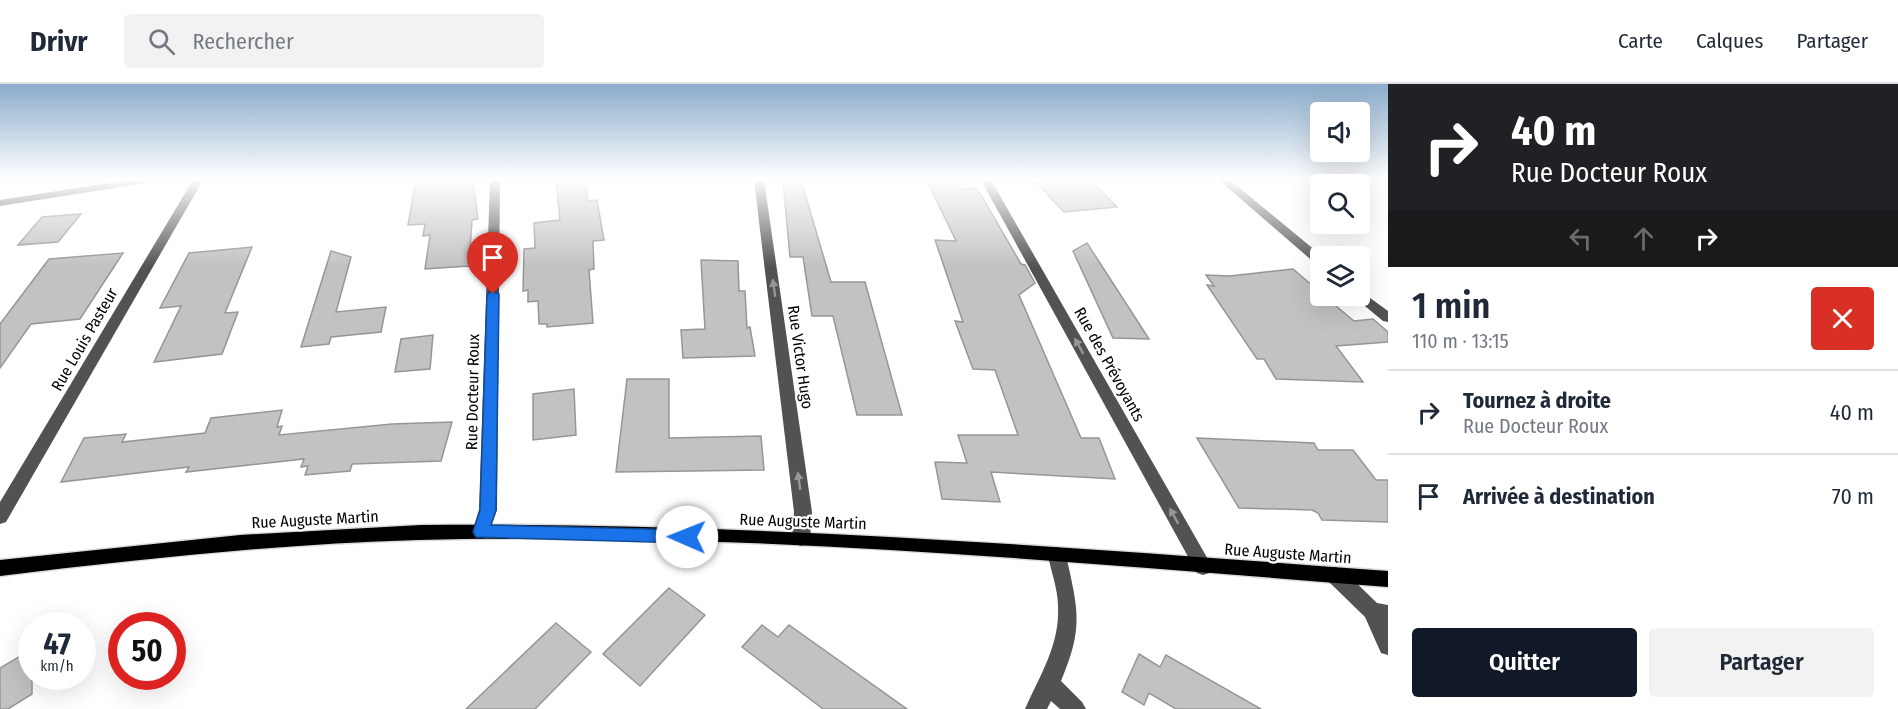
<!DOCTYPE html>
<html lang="fr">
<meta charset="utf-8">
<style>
body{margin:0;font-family:"Fira Sans Condensed",sans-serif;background:#f2f2f3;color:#1f2937;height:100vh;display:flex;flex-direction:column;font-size:22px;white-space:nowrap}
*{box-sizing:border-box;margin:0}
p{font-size:20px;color:#747a83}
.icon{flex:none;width:33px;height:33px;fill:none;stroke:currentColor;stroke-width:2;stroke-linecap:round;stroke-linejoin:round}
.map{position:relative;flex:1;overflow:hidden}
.side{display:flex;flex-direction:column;background:#fff;width:510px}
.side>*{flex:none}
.banner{background:#202124;color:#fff;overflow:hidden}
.tools{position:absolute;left:1310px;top:18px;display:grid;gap:12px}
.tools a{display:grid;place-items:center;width:60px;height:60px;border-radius:6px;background:#fff;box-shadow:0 6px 24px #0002;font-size:30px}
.speed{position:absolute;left:18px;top:528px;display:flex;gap:12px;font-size:30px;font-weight:700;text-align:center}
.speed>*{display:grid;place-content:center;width:78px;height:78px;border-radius:50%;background:#fff;box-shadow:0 6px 24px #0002;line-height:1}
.speed small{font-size:15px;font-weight:400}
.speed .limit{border:9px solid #d22;background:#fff;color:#111}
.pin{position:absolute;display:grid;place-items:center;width:51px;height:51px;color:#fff;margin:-62px -26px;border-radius:50% 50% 50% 0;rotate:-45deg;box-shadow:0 0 6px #0007}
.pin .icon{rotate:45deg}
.me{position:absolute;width:66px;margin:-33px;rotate:271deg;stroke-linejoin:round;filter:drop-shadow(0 0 4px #0008)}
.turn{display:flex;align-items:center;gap:21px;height:126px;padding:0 24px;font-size:27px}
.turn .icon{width:78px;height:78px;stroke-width:2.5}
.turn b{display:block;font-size:42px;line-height:51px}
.lanes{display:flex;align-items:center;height:57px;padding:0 24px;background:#0003;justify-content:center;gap:30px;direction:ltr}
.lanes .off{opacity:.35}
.round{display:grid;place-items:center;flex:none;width:63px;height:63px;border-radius:6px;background:#f2f2f3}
.headline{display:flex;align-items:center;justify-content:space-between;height:102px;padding:0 24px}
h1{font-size:36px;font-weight:600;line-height:45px}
.action{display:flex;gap:12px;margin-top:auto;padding:12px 24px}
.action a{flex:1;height:69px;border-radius:6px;background:#111827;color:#fff;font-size:24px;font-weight:600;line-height:69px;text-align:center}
.action a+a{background:#f2f2f3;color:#1f2937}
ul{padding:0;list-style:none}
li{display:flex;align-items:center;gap:18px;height:84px;padding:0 24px;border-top:2px solid #e0e1e3}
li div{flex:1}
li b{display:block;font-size:22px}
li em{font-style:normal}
header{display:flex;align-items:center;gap:36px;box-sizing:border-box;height:84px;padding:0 30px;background:#fff;border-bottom:2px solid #e0e1e3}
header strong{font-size:28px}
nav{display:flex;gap:33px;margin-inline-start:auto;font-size:21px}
.search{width:420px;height:54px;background:#f2f2f3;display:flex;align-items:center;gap:15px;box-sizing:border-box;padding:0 21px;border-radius:6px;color:#747a83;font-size:22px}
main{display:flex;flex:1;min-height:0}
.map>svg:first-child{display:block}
.building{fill:#c2c2c2;stroke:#969696;stroke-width:1.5}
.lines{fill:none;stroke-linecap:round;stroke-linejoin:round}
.major-casing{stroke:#dbdbdb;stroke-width:3}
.minor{fill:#525252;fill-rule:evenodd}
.major{fill:#000;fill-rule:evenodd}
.oneway{fill:#979797}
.route{fill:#1a73e8;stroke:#114b97;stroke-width:1.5}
.labels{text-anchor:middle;stroke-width:4.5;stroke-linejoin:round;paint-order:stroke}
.street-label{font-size:16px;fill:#000;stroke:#fff}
</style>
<header>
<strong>Drivr</strong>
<div class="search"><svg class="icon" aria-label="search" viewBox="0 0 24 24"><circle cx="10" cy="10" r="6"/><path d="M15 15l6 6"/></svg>Rechercher</div>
<nav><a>Carte</a><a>Calques</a><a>Partager</a></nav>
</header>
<main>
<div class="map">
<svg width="1388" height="625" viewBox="0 0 1388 625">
<rect width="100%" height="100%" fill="#fff"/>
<g class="building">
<path d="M 416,96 L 473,96 L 478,135 L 472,136 L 469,182 L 425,185 L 430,151 L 423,152 L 425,140 L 408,141 Z"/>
<path d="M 556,96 L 585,96 L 588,117 L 597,116 L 604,156 L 593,157 L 594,185 L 589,186 L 593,239 L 547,243 L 547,240 L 539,240 L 538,217 L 528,218 L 528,206 L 523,207 L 524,165 L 535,164 L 534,139 L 560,136 Z"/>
<path d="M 783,96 L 801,96 L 831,198 L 865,198 L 902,331 L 857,331 L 833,232 L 812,232 L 803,173 L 790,173 Z"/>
<path d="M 1034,96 L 1090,96 L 1117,123 L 1064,128 Z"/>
<path d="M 954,100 L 959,101 L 962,105 L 977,104 L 1021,180 L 1025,181 L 1035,199 L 1019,211 L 1081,354 L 1099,354 L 1115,395 L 991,388 L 1000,418 L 942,415 L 935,378 L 967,379 L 958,351 L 1018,351 L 995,286 L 973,285 L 955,237 L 963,238 L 935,156 L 956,157 L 929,101 Z"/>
<path d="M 81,130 L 58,158 L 18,161 L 42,133 Z"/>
<path d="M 1087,159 L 1149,255 L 1113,254 L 1073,167 Z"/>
<path d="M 252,163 L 225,229 L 238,228 L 222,270 L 154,278 L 181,222 L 160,224 L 189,169 Z"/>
<path d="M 331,167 L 351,173 L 336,228 L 386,223 L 381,248 L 331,253 L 329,260 L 301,263 Z"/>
<path d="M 123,169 L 80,235 L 31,240 L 0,284 L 0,240 L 49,175 Z"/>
<path d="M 701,176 L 738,177 L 739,207 L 745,207 L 747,244 L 750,243 L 755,272 L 683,274 L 681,246 L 705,245 Z"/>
<path d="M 1293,185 L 1320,208 L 1320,212 L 1324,212 L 1354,237 L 1373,235 L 1388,248 L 1388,258 L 1336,262 L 1363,298 L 1276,295 L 1264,275 L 1257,275 L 1207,201 L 1214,202 L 1206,191 L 1230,192 Z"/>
<path d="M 433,251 L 430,285 L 395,288 L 401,255 Z"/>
<path d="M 627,295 L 669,295 L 669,354 L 761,352 L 764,386 L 616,388 Z"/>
<path d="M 574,305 L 576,351 L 533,356 L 533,310 Z"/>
<path d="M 282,326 L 277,343 L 282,342 L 279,351 L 392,340 L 452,338 L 441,377 L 352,380 L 350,387 L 305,391 L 308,382 L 301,383 L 304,375 L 186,388 L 189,383 L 61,398 L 84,354 L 126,350 L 122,358 L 205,349 L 211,334 Z"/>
<path d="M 1197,354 L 1314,359 L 1318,366 L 1353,366 L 1376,396 L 1388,396 L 1388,438 L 1322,436 L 1318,429 L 1312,426 L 1239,424 Z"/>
<path d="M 669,504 L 705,531 L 640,602 L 603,570 Z"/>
<path d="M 556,539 L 591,568 L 535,625 L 466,625 Z"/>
<path d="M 762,541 L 778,553 L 789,541 L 907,625 L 823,625 L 742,563 Z"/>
<path d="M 32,565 L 32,610 L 8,625 L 0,625 L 0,584 Z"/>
<path d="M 1139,570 L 1160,583 L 1166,571 L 1261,625 L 1176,625 L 1149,609 L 1144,621 L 1122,608 Z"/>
</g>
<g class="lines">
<g class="major-casing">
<path id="major" d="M 421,441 C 744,438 1066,463 1388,487 L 1388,503 C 1067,478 740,447 418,456 C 278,460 139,475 0,492 L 0,476 L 240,451 Z"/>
</g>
<g class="minor">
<path d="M 128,96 L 151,96 L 146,99 L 0,122 L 0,116 Z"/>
<path d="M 193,96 L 203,96 L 6,438 L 0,440 L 0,418 Z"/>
<path d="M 490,96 L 500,96 L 497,426 L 487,453 L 481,455 L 475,453 L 472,448 L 479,426 Z"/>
<path d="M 754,96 L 764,96 L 812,428 L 810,455 L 807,460 L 801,462 L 795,460 L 792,455 L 794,428 Z"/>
<path d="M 981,96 L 991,96 L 1209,477 L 1212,483 L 1209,489 L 1203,491 L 1197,489 Z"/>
<path d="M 1219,96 L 1230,96 L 1322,172 L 1320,172 L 1320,181 L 1316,180 Z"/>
<path d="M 1359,206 L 1388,227 L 1388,238 L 1383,237 L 1354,213 L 1359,212 Z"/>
<path d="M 1057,463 L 1063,466 L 1066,471 C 1078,526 1084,543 1061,597 L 1082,618 L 1086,625 L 1060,625 L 1051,617 L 1047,625 L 1025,625 C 1040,591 1060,561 1058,522 C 1058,505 1051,488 1048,471 L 1051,466 Z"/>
<path d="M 1335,483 L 1342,485 L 1377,519 L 1388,521 L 1388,571 L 1381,569 L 1365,533 L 1328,497 L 1326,491 L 1328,485 Z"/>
</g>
<use href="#major" class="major"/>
</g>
<defs><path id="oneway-solid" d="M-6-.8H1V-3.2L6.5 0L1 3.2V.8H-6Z" transform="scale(1.5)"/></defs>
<g class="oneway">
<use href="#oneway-solid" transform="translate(774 204) rotate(-98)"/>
<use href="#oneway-solid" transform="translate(1079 262) rotate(-119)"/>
<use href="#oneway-solid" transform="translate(799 397) rotate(-98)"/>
<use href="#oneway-solid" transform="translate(1174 432) rotate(-119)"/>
</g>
<linearGradient id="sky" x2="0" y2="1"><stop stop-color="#8baccb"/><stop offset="0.52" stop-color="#fff"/><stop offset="1" stop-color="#fff" stop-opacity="0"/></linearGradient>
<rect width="1388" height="183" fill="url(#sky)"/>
<path class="route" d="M 493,207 L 499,210 L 496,426 L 491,441 L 687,446 L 693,448 L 695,453 L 693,457 L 687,459 L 476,453 L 473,448 L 480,426 L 487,210 Z"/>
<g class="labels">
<g class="street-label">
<text transform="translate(84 255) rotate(-60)" y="6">Rue Louis Pasteur</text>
<text transform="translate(801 273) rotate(82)" y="6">Rue Victor Hugo</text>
<text transform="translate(1110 280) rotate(61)" y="6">Rue des Prévoyants</text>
<text transform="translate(472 308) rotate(-89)" y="6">Rue Docteur Roux</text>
<text transform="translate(315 435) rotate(-3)" y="6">Rue Auguste Martin</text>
<text transform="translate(803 437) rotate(2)" y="6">Rue Auguste Martin</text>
<text transform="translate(1288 469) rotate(4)" y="6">Rue Auguste Martin</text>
</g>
</g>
</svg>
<div class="tools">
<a><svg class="icon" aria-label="sound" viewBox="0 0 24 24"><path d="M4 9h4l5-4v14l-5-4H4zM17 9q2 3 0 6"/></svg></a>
<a><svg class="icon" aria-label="search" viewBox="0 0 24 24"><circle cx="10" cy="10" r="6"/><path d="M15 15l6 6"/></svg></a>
<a><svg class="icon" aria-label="layers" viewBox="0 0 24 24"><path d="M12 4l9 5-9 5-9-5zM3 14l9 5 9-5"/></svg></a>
</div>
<div class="speed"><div>47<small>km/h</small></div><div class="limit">50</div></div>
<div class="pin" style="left:493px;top:210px;background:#d93025"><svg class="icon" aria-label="arrive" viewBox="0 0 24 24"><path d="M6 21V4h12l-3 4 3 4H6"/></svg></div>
<svg class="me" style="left:687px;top:453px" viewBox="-20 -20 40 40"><circle r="19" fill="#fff"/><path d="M0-13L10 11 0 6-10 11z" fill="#1a73e8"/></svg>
</div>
<section class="side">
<div class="banner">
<div class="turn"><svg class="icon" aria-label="right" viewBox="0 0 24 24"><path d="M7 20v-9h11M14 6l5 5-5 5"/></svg><div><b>40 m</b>Rue Docteur Roux</div></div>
<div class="lanes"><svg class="icon off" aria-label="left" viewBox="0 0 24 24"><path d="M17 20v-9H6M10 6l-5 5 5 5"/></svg><svg class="icon off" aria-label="ahead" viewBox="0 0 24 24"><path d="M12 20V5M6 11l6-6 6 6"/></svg><svg class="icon" aria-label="right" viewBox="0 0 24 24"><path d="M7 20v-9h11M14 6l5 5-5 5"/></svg></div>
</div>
<div class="headline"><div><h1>1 min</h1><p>110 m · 13:15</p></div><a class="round" style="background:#d93025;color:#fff"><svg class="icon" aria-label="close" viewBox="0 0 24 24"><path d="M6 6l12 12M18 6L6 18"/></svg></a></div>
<ul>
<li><svg class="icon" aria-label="right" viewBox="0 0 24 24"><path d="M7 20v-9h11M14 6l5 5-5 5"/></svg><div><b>Tournez à droite</b><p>Rue Docteur Roux</p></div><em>40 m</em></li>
<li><svg class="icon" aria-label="arrive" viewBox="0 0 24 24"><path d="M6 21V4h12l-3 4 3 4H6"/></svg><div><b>Arrivée à destination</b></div><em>70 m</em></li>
</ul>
<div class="action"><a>Quitter</a><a>Partager</a></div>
</section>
</main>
